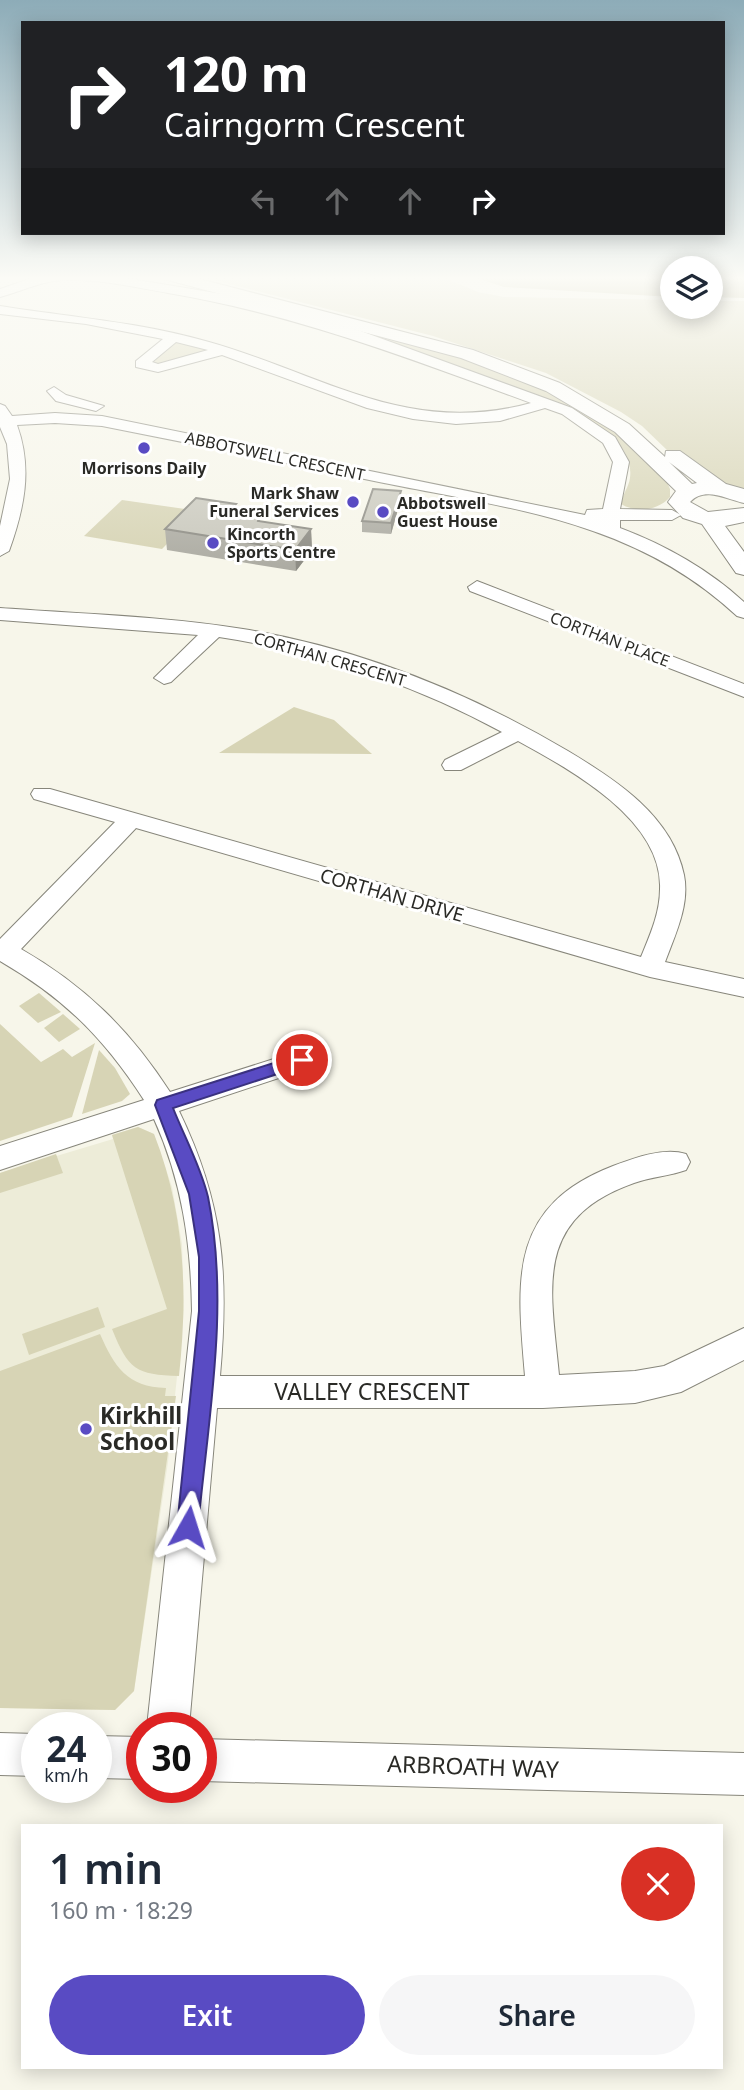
<!DOCTYPE html>
<meta charset="utf-8">
<style>
body{margin:0;font-family:"Noto Sans",sans-serif;background:#f6f6f7;color:#1f2937;height:100vh;display:flex;flex-direction:column;font-size:26px;white-space:nowrap}
*{box-sizing:border-box;margin:0}
p{font-size:23px;color:#747a83}
.icon{flex:none;width:38px;height:38px;fill:none;stroke:currentColor;stroke-width:2;stroke-linecap:round;stroke-linejoin:round}
.map{position:relative;flex:1;overflow:hidden}
.sheet{position:absolute;left:21px;top:1824px;width:702px;height:245px;display:flex;flex-direction:column;background:#fff;border-radius:0px;box-shadow:0 4px 18px #0003}
.sheet>*{flex:none}
.banner{position:absolute;left:21px;top:21px;width:704px;height:214px;border-radius:0px;box-shadow:0 4px 18px #0003;background:#202124;color:#fff;overflow:hidden}
.fabs{position:absolute;left:660px;top:256px;display:grid;gap:14px}
.fabs a{display:grid;place-items:center;width:63px;height:63px;border-radius:50%;background:#fff;box-shadow:0 4px 18px #0003;font-size:35px}
.speed{position:absolute;left:21px;top:1712px;display:flex;gap:14px;font-size:35px;font-weight:700;text-align:center}
.speed>*{display:grid;place-content:center;width:91px;height:91px;border-radius:50%;background:#fff;box-shadow:0 4px 18px #0003;line-height:1}
.speed small{font-size:18px;font-weight:400}
.speed .limit{border:10px solid #d22;background:#fff;color:#111}
.pin{position:absolute;display:grid;place-items:center;width:60px;height:60px;color:#fff;margin:-30px;border:4px solid #fff;border-radius:50%;box-shadow:0 2px 7px #0007}
.me{position:absolute;width:77px;margin:-38px;rotate:6deg;stroke-linejoin:round;filter:drop-shadow(0 0 5px #0008)}
.turn{display:flex;align-items:center;gap:24px;height:147px;padding:0 28px;font-size:32px}
.turn .icon{width:91px;height:91px;stroke-width:2.5}
.turn b{display:block;font-size:49px;line-height:60px}
.lanes{display:flex;align-items:center;height:66px;padding:0 28px;background:#0003;justify-content:center;gap:35px;direction:ltr}
.lanes .off{opacity:.35}
.round{display:grid;place-items:center;flex:none;width:74px;height:74px;border-radius:37px;background:#f6f6f7}
.headline{display:flex;align-items:center;justify-content:space-between;height:119px;padding:0 28px}
h1{font-size:42px;font-weight:600;line-height:52px}
.button{display:flex;gap:14px;margin-top:auto;padding:14px 28px}
.button a{flex:1;height:80px;border-radius:42px;background:#594bc3;color:#fff;font-size:28px;font-weight:600;line-height:80px;text-align:center}
.button a+a{background:#f6f6f7;color:#1f2937}
.map>svg:first-child{display:block}
.built{fill:#edecd8}
.green{fill:#d7d4b5}
.water{fill:#a49f6f}
.lines{fill:none;stroke-linecap:round;stroke-linejoin:round}
.minor-casing{stroke:#87867b;stroke-width:2}
.major-casing{stroke:#87867b;stroke-width:2}
.minor{fill:#fff;fill-rule:evenodd}
.major{fill:#fff;fill-rule:evenodd}
.wall{fill:#adaca3}
.shaded-wall{fill:#8d8c84}
.building{fill:#c9c8bd;stroke:#8d8c84;stroke-width:2}
.route{fill:#594bc3;stroke:#3a317f;stroke-width:2}
.poi-dot{fill:#594bc3;stroke:#fff;stroke-width:2.5}
.labels{text-anchor:middle;stroke-width:6;stroke-linejoin:round;paint-order:stroke}
.far-street-label{font-size:16px;fill:#2a2a26;stroke:#fff}
.far-poi-label{font-size:16px;font-weight:bold;fill:#2a2a26;stroke:#fff;text-anchor:start}
.street-label{font-size:19px;fill:#2a2a26;stroke:#fff}
.near-street-label{font-size:23px;fill:#2a2a26;stroke:#fff}
.near-poi-label{font-size:23px;font-weight:bold;fill:#2a2a26;stroke:#fff;text-anchor:start}
</style>
<div class="map">
<svg width="744" height="2090" viewBox="0 0 744 2090">
<rect width="100%" height="100%" fill="#f7f6ea"/>
<path class="built" d="M 138,1127 L 154,1134 L 172,1187 L 182,1244 L 184,1310 L 168,1462 L 134,1691 L 115,1710 L 0,1708 L 0,1173 L 113,1139 L 112,1135 Z"/>
<g class="green">
<path d="M 152,276 L 366,330 L 509,372 L 601,417 L 665,478 L 670,489 L 670,497 C 658,511 636,513 621,504 C 622,495 629,487 630,478 C 634,448 603,427 580,415 L 221,294 Z"/>
<path d="M 198,276 L 440,276 L 478,292 L 504,297 L 672,300 L 672,306 L 710,306 L 711,301 L 744,301 L 744,496 L 668,451 L 642,426 L 621,412 L 546,373 L 433,336 Z"/>
<path d="M 172,342 L 176,342 L 209,351 L 157,366 L 150,361 Z"/>
<path d="M 122,500 L 199,511 L 162,549 L 84,536 Z"/>
<path d="M 294,707 L 334,720 L 372,754 L 219,753 Z"/>
<path d="M 39,993 L 61,1012 L 38,1023 L 19,1006 Z"/>
<path d="M 63,1014 L 80,1029 L 59,1042 L 44,1028 Z"/>
<path d="M 0,1024 L 41,1062 L 63,1049 L 72,1057 L 95,1043 L 72,1117 L 0,1141 Z"/>
<path d="M 99,1050 L 115,1068 L 130,1094 L 122,1101 L 82,1114 Z"/>
<path d="M 138,1127 L 154,1134 C 185,1213 188,1293 179,1376 C 136,1375 128,1369 112,1329 L 167,1309 L 112,1135 Z"/>
<path d="M 56,1154 L 63,1173 L 0,1193 L 0,1173 Z"/>
<path d="M 98,1307 L 105,1327 L 29,1355 L 22,1334 Z"/>
<path d="M 100,1334 C 114,1366 127,1387 166,1388 L 165,1396 L 176,1396 L 134,1691 L 115,1710 L 0,1708 L 0,1371 Z"/>
</g>
<g class="water">
<path d="M 470,276 L 672,276 L 672,297 L 504,287 Z"/>
<path d="M 711,276 L 744,276 L 744,298 L 711,297 Z"/>
</g>
<g class="lines">
<g class="minor-casing">
<g id="minor">
<path d="M 38,276 L 113,276 L 222,294 L 358,330 L 572,408 L 615,437 L 629,462 L 620,509 L 672,510 L 681,515 L 672,520 L 620,520 L 620,528 C 665,545 708,569 744,602 L 744,618 L 737,616 C 634,520 511,509 379,482 C 287,463 194,444 102,426 L 55,423 L 17,425 C 33,469 24,509 9,551 L 0,556 L 0,526 L 10,479 L 7,444 L 0,427 L 0,404 L 5,406 L 12,416 L 55,413 L 102,416 L 585,515 L 587,510 L 603,509 L 613,462 L 603,443 L 562,414 L 545,408 L 500,421 L 456,424 L 413,419 L 367,408 L 222,355 L 158,372 L 136,367 L 136,361 L 163,339 L 86,324 L 0,314 L 0,306 C 70,317 140,322 209,342 C 323,374 407,437 531,403 C 411,359 294,314 168,293 C 135,287 101,279 67,280 C 43,280 23,291 0,297 L 0,289 ZM 176,342 L 208,350 L 158,364 L 152,362 Z"/>
<path d="M 54,387 L 66,395 L 104,406 L 96,411 L 56,401 L 47,391 Z"/>
<path d="M 477,581 L 744,684 L 744,697 L 470,591 L 468,587 Z"/>
<path d="M 0,608 C 81,614 163,616 243,629 C 359,648 468,692 568,751 C 616,780 672,816 684,875 C 690,905 675,935 665,962 L 744,979 L 744,997 L 650,977 L 136,828 L 21,949 C 84,985 130,1030 170,1092 L 302,1050 L 312,1053 L 316,1060 L 312,1067 L 179,1111 C 224,1204 229,1275 220,1376 L 525,1376 C 517,1281 507,1207 613,1166 C 634,1158 664,1147 686,1154 L 690,1162 L 686,1170 C 669,1176 651,1177 634,1183 C 532,1219 551,1289 559,1375 L 635,1371 L 664,1366 L 744,1328 L 744,1360 L 681,1392 L 635,1403 L 543,1408 L 217,1408 L 189,1727 L 147,1727 L 192,1311 C 191,1243 182,1181 154,1119 L 0,1170 L 0,1146 L 144,1100 C 104,1038 64,998 0,961 L 0,939 L 115,822 L 34,799 L 31,794 L 34,789 L 50,789 L 641,957 C 650,935 660,913 660,889 C 663,820 571,770 518,741 L 461,770 L 445,770 L 442,765 L 445,760 L 502,732 C 413,684 318,652 219,637 L 171,682 L 164,684 L 154,678 L 198,635 L 0,620 Z"/>
<path d="M 0,1733 L 37,1734 L 37,1776 L 0,1775 Z"/>
<path d="M 96,1736 L 142,1737 L 142,1779 L 96,1778 Z"/>
<path d="M 201,1739 L 744,1753 L 744,1795 L 201,1781 Z"/>
</g>
</g>
<g class="major-casing">
<path id="major" d="M 162,276 L 188,276 L 473,350 L 560,383 L 629,424 L 665,457 L 666,451 L 680,451 L 726,484 L 744,489 L 744,503 C 726,499 705,486 690,502 L 708,512 L 744,508 L 744,522 L 725,526 L 744,552 L 744,575 L 736,573 L 702,524 L 683,518 L 668,502 L 676,491 L 615,432 L 546,391 L 461,358 L 164,279 ZM 669,462 L 697,483 L 692,484 Z"/>
</g>
<use href="#minor" class="minor"/>
<use href="#major" class="major"/>
</g>
<g class="wall">
<path d="M 400,502 L 391,534 L 362,532 L 362,521 Z"/>
<path d="M 236,510 L 260,513 L 260,521 L 311,529 L 312,550 L 296,571 L 167,550 L 165,529 Z"/>
</g>
<g class="shaded-wall">
<path d="M 401,491 L 400,502 L 391,534 L 391,523 Z"/>
<path d="M 311,529 L 312,550 L 296,571 L 295,550 Z"/>
</g>
<g class="building">
<path d="M 373,489 L 401,491 L 391,523 L 362,521 Z"/>
<path d="M 196,498 L 236,504 L 231,509 L 260,513 L 258,521 L 311,529 L 295,550 L 165,529 Z"/>
</g>
<linearGradient id="sky" x2="0" y2="1"><stop stop-color="#8dacb8"/><stop offset="0.49" stop-color="#fbfbf6"/><stop offset="1" stop-color="#fbfbf6" stop-opacity="0"/></linearGradient>
<rect width="744" height="568" fill="url(#sky)"/>
<path class="route" d="M 302,1054 L 308,1055 L 308,1064 L 173,1108 C 184,1136 201,1167 208,1197 C 230,1305 208,1419 198,1527 L 195,1535 L 188,1538 L 180,1535 L 177,1527 L 199,1311 L 199,1257 L 189,1194 L 155,1105 L 157,1100 Z"/>
<g class="poi-dot">
<circle cx="144" cy="448" r="7"/>
<circle cx="353" cy="502" r="7"/>
<circle cx="383" cy="512" r="7"/>
<circle cx="213" cy="543" r="7"/>
<circle cx="86" cy="1429" r="7"/>
</g>
<g class="labels">
<g class="far-street-label">
<text transform="translate(275 456) rotate(12)" y="6">ABBOTSWELL CRESCENT</text>
<text transform="translate(610 639) rotate(21)" y="6">CORTHAN PLACE</text>
<text transform="translate(330 659) rotate(16)" y="6">CORTHAN CRESCENT</text>
</g>
<g class="far-poi-label">
<text x="144" y="474" text-anchor="middle">Morrisons Daily</text>
<text x="339" y="499" text-anchor="end">Mark Shaw<tspan x="339" dy="18">Funeral Services</tspan></text>
<text x="397" y="509">Abbotswell<tspan x="397" dy="18">Guest House</tspan></text>
<text x="227" y="540">Kincorth<tspan x="227" dy="18">Sports Centre</tspan></text>
</g>
<g class="street-label">
<text transform="translate(392 895) rotate(16)" y="7">CORTHAN DRIVE</text>
</g>
<g class="near-street-label">
<text x="372" y="1400">VALLEY CRESCENT</text>
<text transform="translate(473 1767) rotate(2)" y="8">ARBROATH WAY</text>
</g>
<g class="near-poi-label">
<text x="100" y="1424">Kirkhill<tspan x="100" dy="26">School</tspan></text>
</g>
</g>
</svg>
<div class="fabs">
<a><svg class="icon" aria-label="layers" viewBox="0 0 24 24"><path d="M12 4l9 5-9 5-9-5zM3 14l9 5 9-5"/></svg></a>
</div>
<div class="speed"><div>24<small>km/h</small></div><div class="limit">30</div></div>
<div class="pin" style="left:302px;top:1060px;background:#d93025"><svg class="icon" aria-label="arrive" viewBox="0 0 24 24"><path d="M6 21V4h12l-3 4 3 4H6"/></svg></div>
<svg class="me" style="left:188px;top:1527px" viewBox="-20 -20 40 40"><path d="M0-17L14 15 0 8-14 15z" fill="#594bc3" stroke="#fff" stroke-width="4"/></svg>
<div class="banner">
<div class="turn"><svg class="icon" aria-label="right" viewBox="0 0 24 24"><path d="M7 20v-9h11M14 6l5 5-5 5"/></svg><div><b>120 m</b>Cairngorm Crescent</div></div>
<div class="lanes"><svg class="icon off" aria-label="left" viewBox="0 0 24 24"><path d="M17 20v-9H6M10 6l-5 5 5 5"/></svg><svg class="icon off" aria-label="ahead" viewBox="0 0 24 24"><path d="M12 20V5M6 11l6-6 6 6"/></svg><svg class="icon off" aria-label="ahead" viewBox="0 0 24 24"><path d="M12 20V5M6 11l6-6 6 6"/></svg><svg class="icon" aria-label="right" viewBox="0 0 24 24"><path d="M7 20v-9h11M14 6l5 5-5 5"/></svg></div>
</div>
<section class="sheet">
<div class="headline"><div><h1>1 min</h1><p>160 m · 18:29</p></div><a class="round" style="background:#d93025;color:#fff"><svg class="icon" aria-label="close" viewBox="0 0 24 24"><path d="M6 6l12 12M18 6L6 18"/></svg></a></div>
<div class="button"><a>Exit</a><a>Share</a></div>
</section>
</div>
